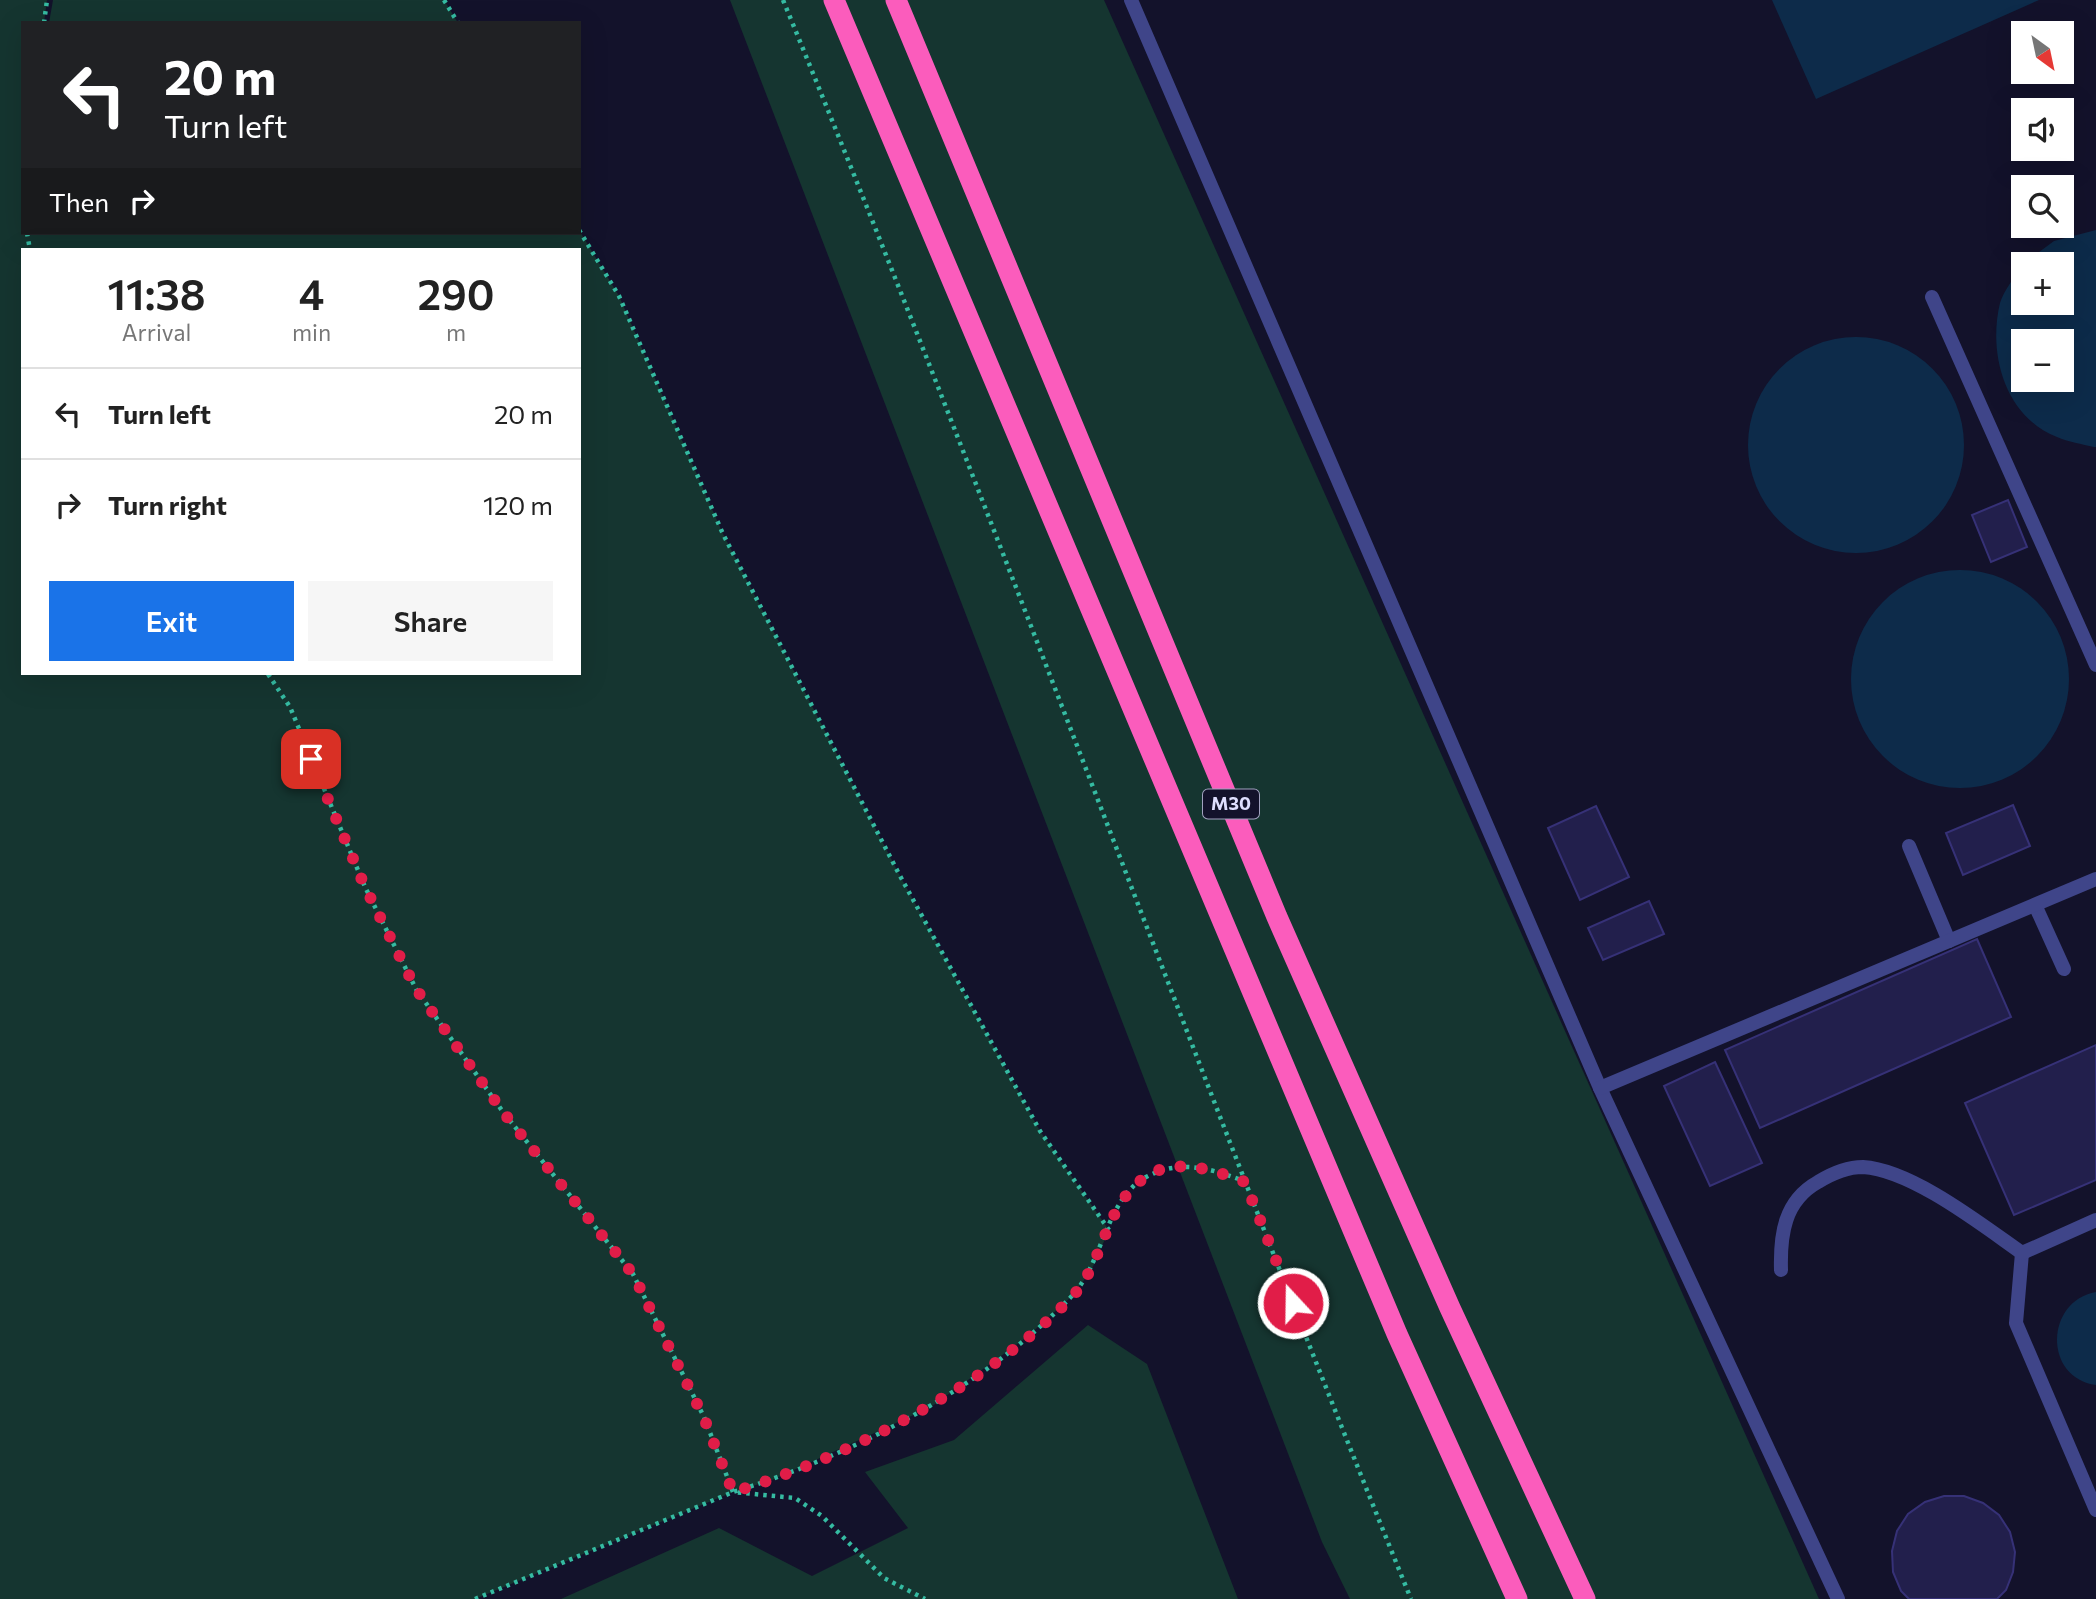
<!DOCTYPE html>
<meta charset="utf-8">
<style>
body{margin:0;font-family:Commissioner,sans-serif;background:#f6f6f6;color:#222;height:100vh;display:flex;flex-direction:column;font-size:26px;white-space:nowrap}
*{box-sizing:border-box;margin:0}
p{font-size:23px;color:#767676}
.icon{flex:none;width:38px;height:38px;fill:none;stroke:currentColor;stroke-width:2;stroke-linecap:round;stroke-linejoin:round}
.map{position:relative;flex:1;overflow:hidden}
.sheet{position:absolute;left:21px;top:248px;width:560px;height:427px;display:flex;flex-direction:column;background:#fff;border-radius:0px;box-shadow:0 7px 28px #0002}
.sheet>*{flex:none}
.hud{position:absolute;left:21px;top:21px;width:560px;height:214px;border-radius:0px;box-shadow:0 7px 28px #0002;background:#202124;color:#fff;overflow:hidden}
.needle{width:46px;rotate:147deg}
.buttons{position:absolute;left:2011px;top:21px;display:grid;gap:14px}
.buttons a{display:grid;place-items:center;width:63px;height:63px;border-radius:0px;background:#fff;box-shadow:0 7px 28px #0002;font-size:35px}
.pin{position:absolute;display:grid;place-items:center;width:60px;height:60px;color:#fff;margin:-30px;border-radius:14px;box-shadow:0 4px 10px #0006}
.me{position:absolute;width:77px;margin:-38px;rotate:339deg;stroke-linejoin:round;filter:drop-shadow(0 0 5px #0008)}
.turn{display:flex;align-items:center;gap:24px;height:147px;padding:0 28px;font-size:32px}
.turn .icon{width:91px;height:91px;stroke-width:2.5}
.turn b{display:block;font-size:49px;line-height:60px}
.then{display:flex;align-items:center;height:66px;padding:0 28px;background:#0003;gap:14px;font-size:26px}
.eta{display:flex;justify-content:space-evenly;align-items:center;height:119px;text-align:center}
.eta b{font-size:42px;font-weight:600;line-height:49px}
.action{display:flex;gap:14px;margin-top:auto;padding:14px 28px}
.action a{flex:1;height:80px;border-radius:0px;background:#1a73e8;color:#fff;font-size:28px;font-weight:600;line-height:80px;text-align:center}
.action a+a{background:#f6f6f6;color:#222}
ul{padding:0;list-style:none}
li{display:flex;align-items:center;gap:21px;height:91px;padding:0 28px;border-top:2px solid #e0e0e0}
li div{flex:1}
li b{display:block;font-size:26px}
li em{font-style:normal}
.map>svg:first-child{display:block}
.green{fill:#153530;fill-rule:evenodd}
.water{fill:#0d2b4a;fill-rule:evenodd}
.building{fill:#221f4c;stroke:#363177;stroke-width:2}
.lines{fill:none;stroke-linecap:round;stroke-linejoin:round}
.path{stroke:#35bba2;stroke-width:4.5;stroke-dasharray:3.5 5;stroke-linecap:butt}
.lane{stroke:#3f4589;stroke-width:14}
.highway{stroke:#fb5cbc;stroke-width:21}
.route{stroke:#e11d48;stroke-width:12;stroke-dasharray:0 21.6}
.labels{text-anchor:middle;stroke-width:7;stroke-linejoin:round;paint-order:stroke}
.shield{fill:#13122b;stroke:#a1a1bf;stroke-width:2}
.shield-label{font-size:18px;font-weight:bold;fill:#dedefe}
</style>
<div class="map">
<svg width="2096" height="1599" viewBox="0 0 2096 1599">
<rect width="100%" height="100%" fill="#13122b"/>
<g class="green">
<path d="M 0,0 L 47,0 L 44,23 L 23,23 L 23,233 L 579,233 L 579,230 L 619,296 L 723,534 L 899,874 L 1040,1131 L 1109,1230 L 1091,1271 L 1071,1297 L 1027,1337 L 931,1407 L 772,1480 L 733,1492 L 475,1599 L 0,1599 ZM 579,250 L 579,674 L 23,674 L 23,250 Z"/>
<path d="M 53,0 L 444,0 L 458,23 L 49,23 Z"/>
<path d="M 730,0 L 1104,0 L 1819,1599 L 1350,1599 L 1322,1542 Z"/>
<path d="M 1088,1325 L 1147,1364 L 1238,1599 L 561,1599 L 719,1528 L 812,1576 L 908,1528 L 865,1472 L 954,1440 Z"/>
</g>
<g class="water">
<path d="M 1772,0 L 2039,0 L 1816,99 Z"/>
<path d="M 2096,230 L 2096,447 L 2094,447 C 2082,444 2068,442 2057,437 C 2004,416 1988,353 2000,303 C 2004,290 2015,277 2022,265 L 2023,303 L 2062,303 L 2062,264 L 2023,264 L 2054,241 ZM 2062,341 L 2062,380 L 2023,380 L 2023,341 Z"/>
<circle cx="1856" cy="445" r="108"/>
<circle cx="1960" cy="679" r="109"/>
<path d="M 2096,1292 L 2096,1385 C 2043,1378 2045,1301 2096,1292 Z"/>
</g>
<g class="building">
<path d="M 2008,500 L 2027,547 L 1991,562 L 1972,515 Z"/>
<path d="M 2013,805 L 2030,846 L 1963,875 L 1946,833 Z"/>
<path d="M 1596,806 L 1629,877 L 1580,900 L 1548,828 Z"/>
<path d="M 1649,901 L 1664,934 L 1603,960 L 1588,928 Z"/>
<path d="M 1977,939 L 2011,1017 L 1760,1128 L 1725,1050 Z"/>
<path d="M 2096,1045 L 2096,1180 L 2014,1215 L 1965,1103 Z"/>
<path d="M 1715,1062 L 1762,1163 L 1710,1186 L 1664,1086 Z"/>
<path d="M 1944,1496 L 1964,1496 L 1983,1503 L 1999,1515 L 2010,1532 L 2015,1552 L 2013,1572 L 2006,1590 L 1997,1599 L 1909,1599 L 1901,1591 L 1893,1572 L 1892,1551 L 1897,1531 L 1908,1514 L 1925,1502 Z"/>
</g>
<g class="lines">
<g class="path">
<path d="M 444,0 L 458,23"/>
<path d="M 783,0 C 1001,530 1195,1069 1411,1599"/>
<path d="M 44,23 L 47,0"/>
<path d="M 579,230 L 619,296 L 723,534 L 899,874 L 1040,1131 L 1109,1230"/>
<path d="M 27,233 L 30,250"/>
<path d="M 268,674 L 290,707 L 365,887 L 416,989 L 503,1112 L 633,1274 L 704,1417 L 733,1492 L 795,1498 L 822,1516 L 884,1578 L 925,1599"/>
<path d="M 475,1599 L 733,1492 C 853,1455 982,1389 1070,1298 C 1104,1264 1105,1197 1148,1176 C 1181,1159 1212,1169 1244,1181"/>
</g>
<g class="lane">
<path d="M 1131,0 L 1600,1088 L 1838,1599"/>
<path d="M 1932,297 L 2096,665"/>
<path d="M 1909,846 L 1949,941"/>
<path d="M 2035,905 L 2064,969"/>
<path d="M 1600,1088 L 2096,879"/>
<path d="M 2022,1253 L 2016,1323 L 2096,1510"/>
<path d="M 1781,1270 C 1780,1235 1784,1201 1818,1182 C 1831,1174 1847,1167 1863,1167 C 1912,1170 1982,1225 2022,1253 L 2096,1220"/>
</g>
<g class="highway">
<path d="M 834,0 L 1397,1334 L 1517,1599"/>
<path d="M 896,0 L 1277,917 L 1450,1308 L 1585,1599"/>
</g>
</g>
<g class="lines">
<path class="route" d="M 311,759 L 365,887 L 416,989 L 503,1112 L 633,1274 L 704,1418 L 733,1492 C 849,1457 986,1386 1071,1298 C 1105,1262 1103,1208 1144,1178 C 1174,1156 1214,1170 1245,1182 L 1293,1303"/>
</g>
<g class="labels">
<rect class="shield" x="1203" y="789.5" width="56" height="29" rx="5"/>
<g class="shield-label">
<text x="1231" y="810">M30</text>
</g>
</g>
</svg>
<div class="buttons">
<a><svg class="needle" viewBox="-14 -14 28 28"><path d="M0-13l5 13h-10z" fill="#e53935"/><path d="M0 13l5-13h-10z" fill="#767676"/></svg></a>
<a><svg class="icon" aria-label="sound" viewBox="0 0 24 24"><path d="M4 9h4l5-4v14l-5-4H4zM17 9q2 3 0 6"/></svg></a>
<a><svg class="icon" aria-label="search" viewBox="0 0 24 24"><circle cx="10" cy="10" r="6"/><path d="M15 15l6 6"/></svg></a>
<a>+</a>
<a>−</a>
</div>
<div class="pin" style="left:311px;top:759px;background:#d93025"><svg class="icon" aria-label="arrive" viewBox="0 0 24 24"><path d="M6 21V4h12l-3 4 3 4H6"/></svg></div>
<svg class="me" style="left:1293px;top:1303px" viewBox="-20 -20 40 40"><circle r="17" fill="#e11d48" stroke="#fff" stroke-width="3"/><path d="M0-11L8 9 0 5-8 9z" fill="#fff"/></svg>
<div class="hud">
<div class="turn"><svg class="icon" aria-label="left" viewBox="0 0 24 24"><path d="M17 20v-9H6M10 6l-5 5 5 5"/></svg><div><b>20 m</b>Turn left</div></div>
<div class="then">Then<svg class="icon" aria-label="right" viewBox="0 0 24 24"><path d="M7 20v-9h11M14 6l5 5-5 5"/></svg></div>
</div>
<section class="sheet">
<div class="eta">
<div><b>11:38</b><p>Arrival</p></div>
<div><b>4</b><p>min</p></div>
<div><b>290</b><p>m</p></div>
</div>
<ul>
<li><svg class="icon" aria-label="left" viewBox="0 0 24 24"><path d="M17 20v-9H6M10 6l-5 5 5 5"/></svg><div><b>Turn left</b></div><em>20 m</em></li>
<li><svg class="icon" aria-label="right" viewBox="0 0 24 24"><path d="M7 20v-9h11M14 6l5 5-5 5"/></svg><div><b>Turn right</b></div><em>120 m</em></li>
</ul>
<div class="action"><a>Exit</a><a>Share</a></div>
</section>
</div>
